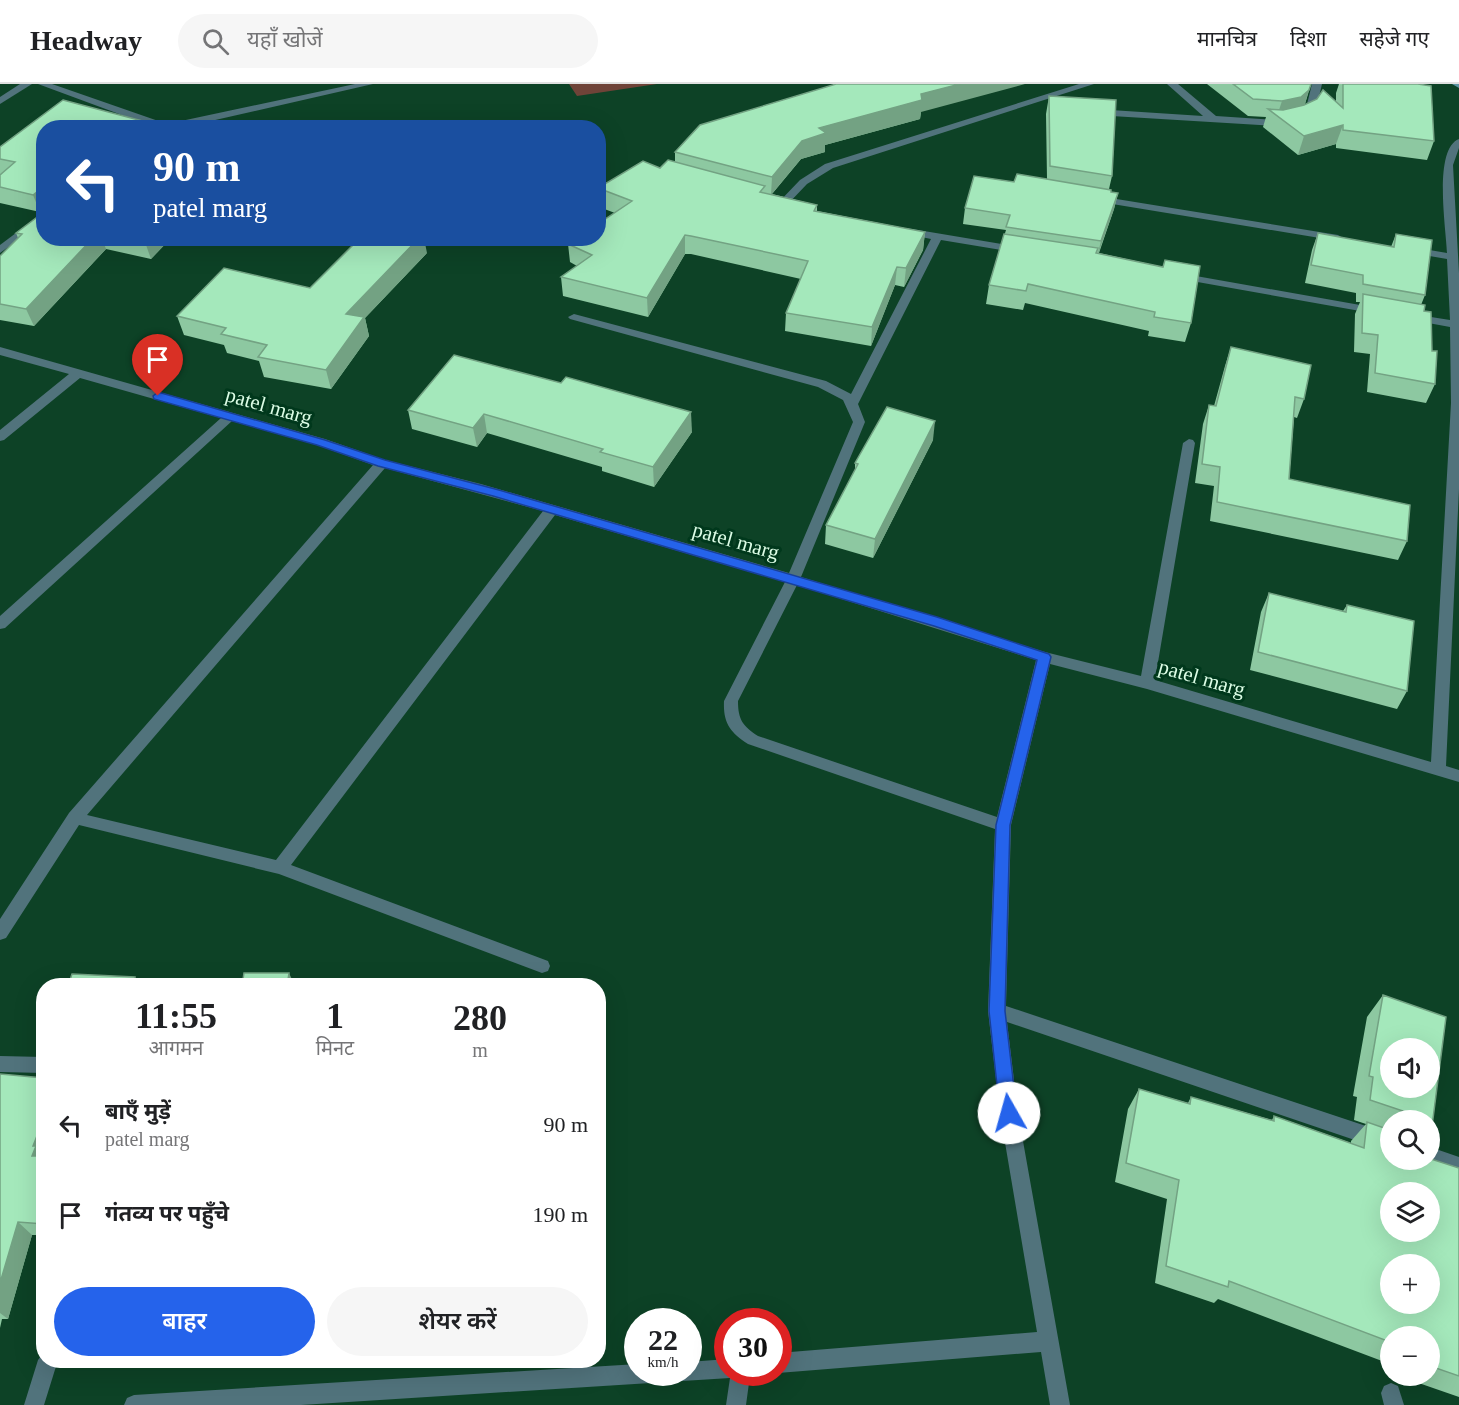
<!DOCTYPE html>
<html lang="hi">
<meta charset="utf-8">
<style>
body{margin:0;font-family:"Times New Roman","Noto Sans Devanagari",serif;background:#f6f6f6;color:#202124;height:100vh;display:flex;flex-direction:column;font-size:22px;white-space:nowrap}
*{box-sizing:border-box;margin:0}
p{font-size:20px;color:#757577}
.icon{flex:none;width:33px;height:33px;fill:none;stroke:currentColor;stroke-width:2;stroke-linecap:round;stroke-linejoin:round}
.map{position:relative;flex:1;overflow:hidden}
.drawer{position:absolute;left:36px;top:894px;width:570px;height:390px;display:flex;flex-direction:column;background:#fff;border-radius:24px;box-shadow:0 6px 24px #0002}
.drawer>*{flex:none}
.hud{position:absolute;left:36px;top:36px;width:570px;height:126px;border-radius:24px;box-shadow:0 6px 24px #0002;background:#1a4fa0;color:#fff;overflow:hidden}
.controls{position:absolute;left:1380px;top:954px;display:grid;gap:12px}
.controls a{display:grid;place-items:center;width:60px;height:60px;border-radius:50%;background:#fff;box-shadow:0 6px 24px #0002;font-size:30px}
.speed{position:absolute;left:624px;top:1224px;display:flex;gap:12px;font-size:30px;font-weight:700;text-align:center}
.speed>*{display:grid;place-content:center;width:78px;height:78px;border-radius:50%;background:#fff;box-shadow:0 6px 24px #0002;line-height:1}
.speed small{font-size:15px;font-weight:400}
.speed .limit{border:9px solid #d22;background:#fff;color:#111}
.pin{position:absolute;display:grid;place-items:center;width:51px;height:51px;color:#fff;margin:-62px -26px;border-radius:50% 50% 50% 0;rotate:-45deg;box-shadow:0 0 6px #0007}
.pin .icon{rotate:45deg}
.me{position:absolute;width:66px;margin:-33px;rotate:353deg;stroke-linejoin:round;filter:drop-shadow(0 0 4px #0008)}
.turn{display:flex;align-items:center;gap:21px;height:126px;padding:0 18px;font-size:27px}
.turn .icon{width:78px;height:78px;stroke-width:2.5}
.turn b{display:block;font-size:42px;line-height:51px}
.eta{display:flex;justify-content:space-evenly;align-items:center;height:102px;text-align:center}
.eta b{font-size:36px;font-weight:600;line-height:42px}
.cta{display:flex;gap:12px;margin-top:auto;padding:12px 18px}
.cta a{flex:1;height:69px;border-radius:36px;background:#2563eb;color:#fff;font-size:24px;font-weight:600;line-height:69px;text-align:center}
.cta a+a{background:#f6f6f6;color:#202124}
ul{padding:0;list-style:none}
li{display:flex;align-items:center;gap:18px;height:90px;padding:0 18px}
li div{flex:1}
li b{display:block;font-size:22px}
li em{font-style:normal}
header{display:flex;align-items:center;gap:36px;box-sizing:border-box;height:84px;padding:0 30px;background:#fff;border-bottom:2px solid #e0e0e0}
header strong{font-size:28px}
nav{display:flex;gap:33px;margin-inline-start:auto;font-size:21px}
.search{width:420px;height:54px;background:#f6f6f6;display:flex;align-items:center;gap:15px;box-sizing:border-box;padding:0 21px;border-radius:33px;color:#757577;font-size:22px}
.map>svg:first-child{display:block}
.green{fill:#6f4338}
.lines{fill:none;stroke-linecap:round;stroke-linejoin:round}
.minor{fill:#51737c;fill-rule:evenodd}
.secondary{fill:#5c94a2;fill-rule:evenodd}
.wall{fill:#8dc8a1}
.shaded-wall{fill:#73a283}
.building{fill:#a4e8bb;stroke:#73a283;stroke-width:1.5;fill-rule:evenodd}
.route{fill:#2563eb;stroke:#184099;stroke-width:1.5}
.labels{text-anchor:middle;stroke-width:6;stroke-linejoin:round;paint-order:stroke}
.street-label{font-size:21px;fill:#dcfde6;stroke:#00381c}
</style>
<header>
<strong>Headway</strong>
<div class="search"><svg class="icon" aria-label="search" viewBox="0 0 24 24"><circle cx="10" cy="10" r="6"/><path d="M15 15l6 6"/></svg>यहाँ खोजें</div>
<nav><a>मानचित्र</a><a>दिशा</a><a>सहेजे गए</a></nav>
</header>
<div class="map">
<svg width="1459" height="1321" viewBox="0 0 1459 1321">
<rect width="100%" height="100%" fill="#0d4226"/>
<path class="green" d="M 569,0 L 657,0 L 577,12 Z"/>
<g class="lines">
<g class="minor">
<path d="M 20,0 L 32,0 L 0,20 L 0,13 Z"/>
<path d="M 38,0 L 52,0 L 167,40 L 355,0 L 373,0 L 180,44 L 157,44 Z"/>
<path d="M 1079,0 L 1094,0 L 833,84 L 807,100 L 786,122 L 778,122 L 777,120 L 800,96 L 825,80 Z"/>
<path d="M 1167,0 L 1178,0 L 1216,32 L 1277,36 L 1297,32 L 1306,24 L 1312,0 L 1322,0 C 1314,35 1311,34 1277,42 L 1095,31 L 1090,28 L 1095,25 L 1203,32 Z"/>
<path d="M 1459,55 L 1459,64 L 1453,81 L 1459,189 L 1459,405 L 1446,682 L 1459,686 L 1459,698 L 1147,605 L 1050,580 L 1011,741 L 1006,922 L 1390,1050 L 1390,1068 L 1007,938 L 1018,1029 L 1070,1321 L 1050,1321 L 1041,1268 L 778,1289 L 777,1288 L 778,1269 L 1037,1248 L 1000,1029 L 988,927 L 995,745 L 748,660 C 730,648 723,639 724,617 L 785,498 L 555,431 L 291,781 L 548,877 L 550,882 L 548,887 L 542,889 L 279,790 L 79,741 L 6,854 L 0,856 L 0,835 L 69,729 L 373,381 L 317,361 L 232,337 L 5,544 L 0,545 L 0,532 L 221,334 L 80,294 L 4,356 L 0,357 L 0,346 L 69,290 L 0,271 L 0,263 L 325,355 L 385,376 L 481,400 L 789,489 L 853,338 L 843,316 L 818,303 L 570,235 L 568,233 L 574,230 L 826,297 L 851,310 L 931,155 L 902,149 L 902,145 L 906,144 L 1019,163 L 1024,166 L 1019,169 L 941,156 L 858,320 L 865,338 L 801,493 L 1045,568 L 1141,592 L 1183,359 L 1189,355 L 1193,356 L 1195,359 L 1155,596 L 1431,678 L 1451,319 L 1450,243 L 1412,236 L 1406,233 L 1412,230 L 1450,236 L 1447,175 L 1412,169 L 1407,166 L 1412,163 L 1447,169 C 1446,144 1433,65 1459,55 ZM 385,384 L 543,427 L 276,776 L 87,731 ZM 797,501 L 1036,576 L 997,733 L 758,652 C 743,642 738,636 738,617 Z"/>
<path d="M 1098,112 L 1338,151 L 1343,154 L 1338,157 L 1094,117 L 1094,113 Z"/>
<path d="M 44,128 L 44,137 L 0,169 L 0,161 Z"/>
<path d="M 1179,189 L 1377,224 L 1383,227 L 1377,230 L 1175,194 L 1175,190 Z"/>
<path d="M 0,972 L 44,973 L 44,989 L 0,988 Z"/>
<path d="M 1430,1063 L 1459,1073 L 1459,1091 L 1424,1078 L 1422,1076 L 1430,1076 Z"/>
<path d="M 44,1268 L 44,1276 L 58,1276 L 44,1321 L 24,1321 L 38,1276 Z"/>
<path d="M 728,1275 L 728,1288 L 754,1288 L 749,1299 L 746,1321 L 726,1321 L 730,1294 L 301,1321 L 124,1321 L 127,1314 L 134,1311 L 638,1280 L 638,1288 L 688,1288 L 688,1278 Z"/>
<path d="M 1391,1299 L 1398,1302 L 1404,1321 L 1384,1321 L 1381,1309 L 1384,1302 Z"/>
</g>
<path class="secondary" d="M 1452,0 L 1459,0 L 1459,4 Z"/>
</g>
<g class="wall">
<path d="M 1207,0 L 1311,0 L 1305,20 L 1336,18 L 1336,9 L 1339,0 L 1418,0 L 1434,57 L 1427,76 L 1336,64 L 1336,60 L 1298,71 L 1263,43 L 1266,33 L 1248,32 Z"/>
<path d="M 1049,12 L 1112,92 L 1109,105 L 1111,108 L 1118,109 L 1114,125 L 1099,169 L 1163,183 L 1165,176 L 1191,239 L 1185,258 L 1148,252 L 1149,247 L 1025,219 L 1023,226 L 986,220 L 989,201 L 1006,146 L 963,140 L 965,124 L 1014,98 L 1047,95 L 1046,30 Z"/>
<path d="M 921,28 L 920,35 L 825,61 L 825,68 L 801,75 L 772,110 L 817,121 L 817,127 L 925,148 L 923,166 L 904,203 L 895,201 L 871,262 L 785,247 L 786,229 L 801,195 L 691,170 L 685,170 L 648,233 L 563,212 L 561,193 L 577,182 L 570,178 L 568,160 L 615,129 L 599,123 L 598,104 L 660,84 L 675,78 L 675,68 Z"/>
<path d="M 44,44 L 44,126 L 40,128 L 0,119 L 0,63 Z"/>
<path d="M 16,149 L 44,154 L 171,154 L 151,175 L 106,165 L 34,242 L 0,236 L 0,172 L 18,154 Z"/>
<path d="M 1318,149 L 1391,163 L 1396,150 L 1425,211 L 1421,221 L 1424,227 L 1432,267 L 1435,300 L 1426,319 L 1367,308 L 1370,270 L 1354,268 L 1355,230 L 1360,218 L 1356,218 L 1356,209 L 1305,199 L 1312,166 Z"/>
<path d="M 427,169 L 365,234 L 369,252 L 331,305 L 264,293 L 259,277 L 227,269 L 224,261 L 184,251 L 177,232 L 310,204 Z"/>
<path d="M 1231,263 L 1304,315 L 1297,334 L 1294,333 L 1289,395 L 1407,457 L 1398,476 L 1210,437 L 1214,402 L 1195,399 L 1203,340 L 1209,321 L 1214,322 L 1225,282 Z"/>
<path d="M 454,271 L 692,348 L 654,403 L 602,387 L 602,383 L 487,349 L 477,363 L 412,345 L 408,326 Z"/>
<path d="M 933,356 L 873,474 L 825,460 L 826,441 L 855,387 L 855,379 Z"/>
<path d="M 1269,509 L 1343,527 L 1347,521 L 1407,607 L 1397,625 L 1250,586 L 1261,528 Z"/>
<path d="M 1383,911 L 1430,1036 L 1390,1036 L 1390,1076 L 1431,1075 L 1459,1084 L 1459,1313 L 1410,1296 L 1410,1292 L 1430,1292 L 1430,1252 L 1390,1252 L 1390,1280 L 1218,1215 L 1214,1219 L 1155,1199 L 1167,1115 L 1115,1098 L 1128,1025 L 1139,1005 L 1188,1019 L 1191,1013 L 1272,1036 L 1274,1032 L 1351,1059 L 1351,1057 L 1366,1040 L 1354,1036 L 1357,1013 L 1353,1012 L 1367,933 Z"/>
<path d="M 0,990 L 44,994 L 44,1151 L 32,1151 L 8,1235 L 2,1235 L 0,1244 Z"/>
</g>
<g class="shaded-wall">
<path d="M 960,0 L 1025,0 L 921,28 L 920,35 L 825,61 L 825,68 L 801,75 L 771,111 L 772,93 L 802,57 L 819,44 L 921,10 Z"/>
<path d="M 1309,6 L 1304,23 L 1277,32 L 1282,17 Z"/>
<path d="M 1343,41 L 1336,60 L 1298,71 L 1304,52 Z"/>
<path d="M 37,108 L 44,124 L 44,126 L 40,128 L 33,111 Z"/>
<path d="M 1118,109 L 1114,125 L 1097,173 L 1101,157 Z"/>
<path d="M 925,148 L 923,166 L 904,203 L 906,184 Z"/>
<path d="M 685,151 L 685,170 L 648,233 L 647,214 Z"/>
<path d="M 93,154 L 102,154 L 106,165 L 34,242 L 26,225 Z"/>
<path d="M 148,154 L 171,154 L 151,175 L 145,158 Z"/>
<path d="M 419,154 L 424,154 L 427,169 L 365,234 L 369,252 L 331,305 L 326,286 L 346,230 Z"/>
<path d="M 897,183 L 895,201 L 871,262 L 872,243 Z"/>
<path d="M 691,328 L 692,348 L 654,403 L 653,383 Z"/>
<path d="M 484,330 L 487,349 L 477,363 L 473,344 Z"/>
<path d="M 935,337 L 933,356 L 873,474 L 875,455 Z"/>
<path d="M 289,889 L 295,902 L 287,902 Z"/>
<path d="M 135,893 L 141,902 L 133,902 Z"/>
<path d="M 44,1034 L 44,1083 L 32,1072 L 33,1062 Z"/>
<path d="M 18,1138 L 32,1151 L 8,1235 L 0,1229 L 0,1199 Z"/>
</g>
<g class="building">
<path d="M 836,0 L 960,0 L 921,10 L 922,16 L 819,44 L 826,49 L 802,57 L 772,93 L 675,68 L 700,41 Z"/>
<path d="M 1233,0 L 1311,0 L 1309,6 L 1301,13 L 1282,17 L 1253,15 Z"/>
<path d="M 1343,0 L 1418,0 L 1431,2 L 1434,57 L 1343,46 L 1343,41 L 1304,52 L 1268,25 L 1283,26 L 1304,21 L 1317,15 L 1323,6 L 1343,24 Z"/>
<path d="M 1049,12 L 1116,16 L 1112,92 L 1050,82 Z"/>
<path d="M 63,16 L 169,44 L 44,44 L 44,113 L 39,112 L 37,108 L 33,111 L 0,103 L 0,91 L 15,78 L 0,75 L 0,63 Z"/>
<path d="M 668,76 L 765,102 L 760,108 L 817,121 L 814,127 L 925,148 L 906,184 L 897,183 L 872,243 L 786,229 L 808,177 L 691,152 L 685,151 L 647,214 L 561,193 L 592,171 L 568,160 L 576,154 L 598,154 L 598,140 L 632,117 L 598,104 L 643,77 L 660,84 Z"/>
<path d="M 1017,90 L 1111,106 L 1111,108 L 1118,109 L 1101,157 L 1006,143 L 1010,131 L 965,124 L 974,92 L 1014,98 Z"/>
<path d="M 44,128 L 44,154 L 93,154 L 26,225 L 0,220 L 0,172 L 22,150 L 16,149 Z"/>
<path d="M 1318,149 L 1394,163 L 1396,150 L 1432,156 L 1425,211 L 1363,200 L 1363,191 L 1311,181 Z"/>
<path d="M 1004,150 L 1098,164 L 1096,169 L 1163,183 L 1165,176 L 1200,182 L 1191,239 L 1154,233 L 1155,228 L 1028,200 L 1026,207 L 989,201 Z"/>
<path d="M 130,154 L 148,154 L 145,158 Z"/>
<path d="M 360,154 L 419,154 L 346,230 L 364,233 L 326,286 L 258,273 L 267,261 L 221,250 L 226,244 L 177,232 L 224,184 L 310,204 Z"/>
<path d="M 1363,210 L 1425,221 L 1424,227 L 1431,228 L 1432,267 L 1437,267 L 1435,300 L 1375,289 L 1378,251 L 1362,249 Z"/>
<path d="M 1231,263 L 1311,281 L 1304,315 L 1295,313 L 1289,395 L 1410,421 L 1407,457 L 1217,418 L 1220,383 L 1202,380 L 1209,321 L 1216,322 Z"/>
<path d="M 454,271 L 561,299 L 566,293 L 691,328 L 653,383 L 600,368 L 603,365 L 484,330 L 473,344 L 408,326 Z"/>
<path d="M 887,323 L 935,337 L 875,455 L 826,441 L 858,380 L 855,379 Z"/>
<path d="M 1269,509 L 1346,528 L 1347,521 L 1414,537 L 1407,607 L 1258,568 Z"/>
<path d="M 244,889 L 289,889 L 287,902 L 242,902 Z"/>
<path d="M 72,890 L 135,893 L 133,902 L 68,902 Z"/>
<path d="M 1383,911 L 1446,933 L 1430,1058 L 1430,1036 L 1409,1036 L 1409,1029 L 1370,1016 L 1373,993 L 1369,992 ZM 1390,964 L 1430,964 L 1430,1004 L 1390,1004 Z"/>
<path d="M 0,990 L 44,994 L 44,1034 L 33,1062 L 36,1062 L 32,1072 L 44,1072 L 44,1140 L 18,1138 L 0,1199 Z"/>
<path d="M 1139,1005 L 1190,1020 L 1191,1013 L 1274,1037 L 1274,1032 L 1364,1064 L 1367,1038 L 1390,1046 L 1390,1076 L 1430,1076 L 1430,1069 L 1432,1070 L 1431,1075 L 1459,1084 L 1459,1292 L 1430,1282 L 1430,1252 L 1390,1252 L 1390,1258 L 1229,1197 L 1228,1203 L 1166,1182 L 1179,1096 L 1126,1079 ZM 1390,1108 L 1430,1108 L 1430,1148 L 1390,1148 ZM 1390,1180 L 1430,1180 L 1430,1220 L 1390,1220 Z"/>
</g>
<path class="route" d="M 158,308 L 325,356 L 385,376 L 499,406 L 937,533 L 1049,570 L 1051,573 L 1010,741 L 1005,927 L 1017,1029 L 1014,1035 L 1009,1037 L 1003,1035 L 1000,1029 L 989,927 L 996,741 L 1037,576 L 934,542 L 493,412 L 378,382 L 317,361 L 154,315 L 153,312 Z"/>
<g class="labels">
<g class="street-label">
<text transform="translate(269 322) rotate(16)" y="7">patel marg</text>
<text transform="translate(736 457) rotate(16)" y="7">patel marg</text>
<text transform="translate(1202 594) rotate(16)" y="7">patel marg</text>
</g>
</g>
</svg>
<div class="controls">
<a><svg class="icon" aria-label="sound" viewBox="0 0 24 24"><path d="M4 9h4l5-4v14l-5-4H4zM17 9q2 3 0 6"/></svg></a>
<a><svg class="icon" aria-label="search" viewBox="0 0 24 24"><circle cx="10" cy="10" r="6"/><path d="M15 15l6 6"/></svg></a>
<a><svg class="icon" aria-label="layers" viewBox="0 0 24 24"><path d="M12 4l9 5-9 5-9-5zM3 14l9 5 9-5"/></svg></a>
<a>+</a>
<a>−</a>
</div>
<div class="speed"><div>22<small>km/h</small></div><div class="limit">30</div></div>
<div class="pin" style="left:158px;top:312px;background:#d93025"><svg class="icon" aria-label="arrive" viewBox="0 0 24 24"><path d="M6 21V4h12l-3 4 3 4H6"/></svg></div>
<svg class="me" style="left:1009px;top:1029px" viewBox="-20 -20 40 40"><circle r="19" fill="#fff"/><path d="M0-13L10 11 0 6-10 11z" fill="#2563eb"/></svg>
<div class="hud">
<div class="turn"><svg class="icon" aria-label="left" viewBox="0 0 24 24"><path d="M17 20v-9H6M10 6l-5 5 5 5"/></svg><div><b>90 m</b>patel marg</div></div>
</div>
<section class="drawer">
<div class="eta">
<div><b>11:55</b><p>आगमन</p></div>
<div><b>1</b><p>मिनट</p></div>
<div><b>280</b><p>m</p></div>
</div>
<ul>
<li><svg class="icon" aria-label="left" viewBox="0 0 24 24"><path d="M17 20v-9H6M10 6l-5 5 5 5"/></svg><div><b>बाएँ मुड़ें</b><p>patel marg</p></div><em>90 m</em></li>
<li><svg class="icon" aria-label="arrive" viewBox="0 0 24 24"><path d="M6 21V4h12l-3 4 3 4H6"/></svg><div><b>गंतव्य पर पहुँचे</b></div><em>190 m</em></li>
</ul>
<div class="cta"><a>बाहर</a><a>शेयर करें</a></div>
</section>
</div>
